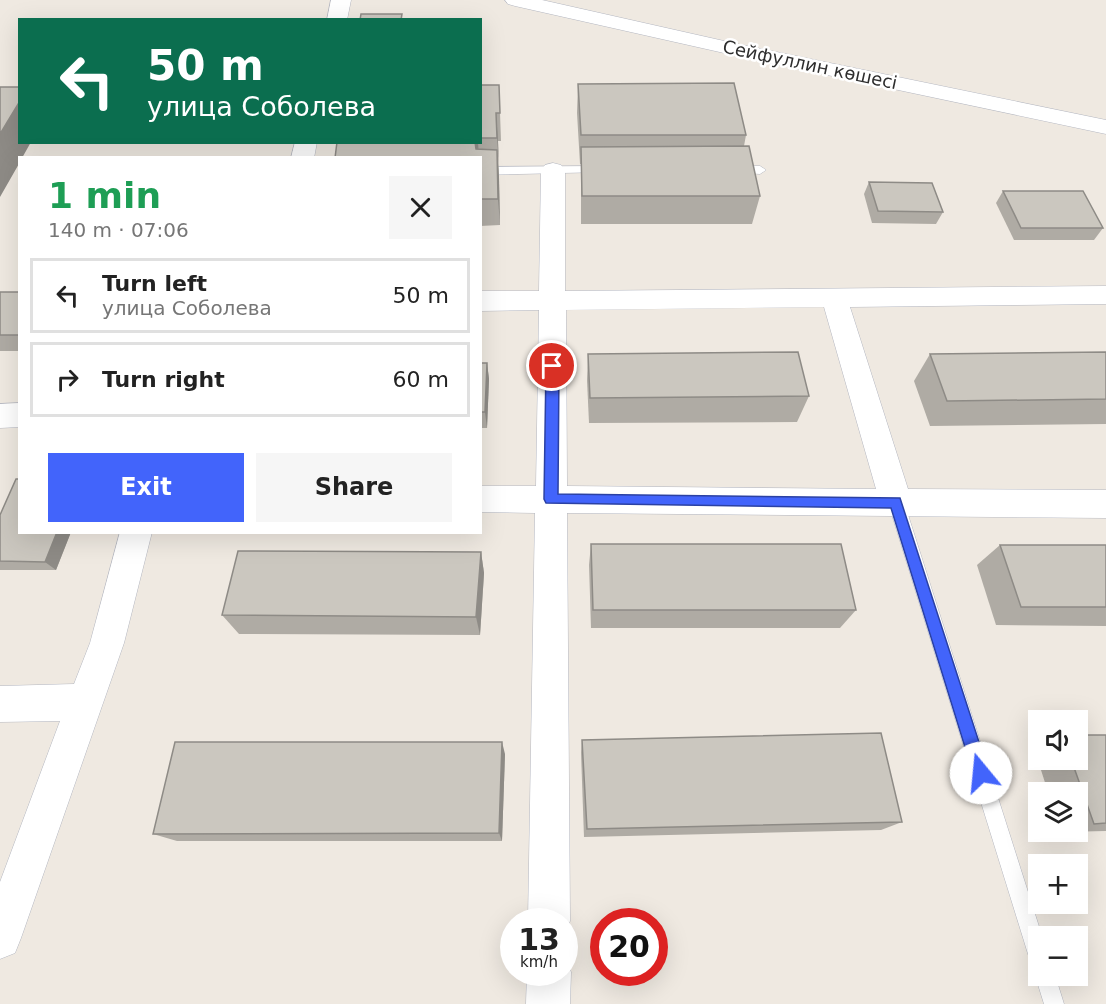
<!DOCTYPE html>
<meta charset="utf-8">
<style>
body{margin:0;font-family:"DejaVu Sans",sans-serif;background:#f6f6f6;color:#222;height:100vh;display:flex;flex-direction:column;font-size:22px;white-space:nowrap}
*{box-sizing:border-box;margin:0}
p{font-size:20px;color:#767676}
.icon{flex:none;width:33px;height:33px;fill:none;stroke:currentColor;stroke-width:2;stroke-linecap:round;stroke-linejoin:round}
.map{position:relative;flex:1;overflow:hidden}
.panel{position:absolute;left:18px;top:156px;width:464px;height:378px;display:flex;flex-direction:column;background:#fff;border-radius:0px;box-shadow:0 6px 24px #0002}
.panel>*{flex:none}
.hud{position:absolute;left:18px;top:18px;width:464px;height:126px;border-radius:0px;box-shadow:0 6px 24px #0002;background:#0b6e4f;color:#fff;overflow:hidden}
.tools{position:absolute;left:1028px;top:710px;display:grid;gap:12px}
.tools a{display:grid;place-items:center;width:60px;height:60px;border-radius:0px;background:#fff;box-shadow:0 6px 24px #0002;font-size:30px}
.speed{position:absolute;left:500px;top:908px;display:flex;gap:12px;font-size:30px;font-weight:700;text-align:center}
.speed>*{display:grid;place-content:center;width:78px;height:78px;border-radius:50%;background:#fff;box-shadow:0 6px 24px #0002;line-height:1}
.speed small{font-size:15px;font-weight:400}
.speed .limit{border:9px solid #d22;background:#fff;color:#111}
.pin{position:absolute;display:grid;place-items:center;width:51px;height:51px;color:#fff;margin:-26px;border:3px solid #fff;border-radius:50%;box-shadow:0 2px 6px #0007}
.me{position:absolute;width:66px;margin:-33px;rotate:343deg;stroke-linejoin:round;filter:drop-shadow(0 0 4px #0008)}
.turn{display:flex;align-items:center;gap:21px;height:126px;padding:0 30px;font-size:27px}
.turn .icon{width:78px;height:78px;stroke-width:2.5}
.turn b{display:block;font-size:42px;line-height:51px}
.round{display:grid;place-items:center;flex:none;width:63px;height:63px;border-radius:0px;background:#f6f6f6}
.headline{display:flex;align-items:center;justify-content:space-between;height:102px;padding:0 30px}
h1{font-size:36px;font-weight:700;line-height:45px;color:#1e9e55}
.button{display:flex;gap:12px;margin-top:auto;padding:12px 30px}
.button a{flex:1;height:69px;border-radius:0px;background:#4264fb;color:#fff;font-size:24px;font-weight:700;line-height:69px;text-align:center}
.button a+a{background:#f6f6f6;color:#222}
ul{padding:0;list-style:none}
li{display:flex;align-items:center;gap:18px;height:75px;margin:0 12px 9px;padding:0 18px;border:3px solid #e0e0e0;border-radius:0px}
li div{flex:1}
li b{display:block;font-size:22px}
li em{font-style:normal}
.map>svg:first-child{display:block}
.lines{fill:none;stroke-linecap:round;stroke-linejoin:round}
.service-casing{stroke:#b4b7c1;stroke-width:1}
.minor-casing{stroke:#b4b7c1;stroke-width:1}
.secondary-casing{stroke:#b4b7c1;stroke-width:1}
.service{fill:#fff;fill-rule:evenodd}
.minor{fill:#fff;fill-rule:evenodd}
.secondary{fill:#fff;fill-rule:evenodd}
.wall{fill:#afaba4}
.shaded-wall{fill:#8e8b86}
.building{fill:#cbc7bf;stroke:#8e8b86;stroke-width:1.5}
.route{fill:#4264fb;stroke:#2b41a3;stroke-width:1.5}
.labels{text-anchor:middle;stroke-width:5;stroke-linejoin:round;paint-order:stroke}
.far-street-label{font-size:18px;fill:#2e2e2e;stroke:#fff}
</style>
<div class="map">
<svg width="1106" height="1004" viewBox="0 0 1106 1004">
<rect width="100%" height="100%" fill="#efe9e1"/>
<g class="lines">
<g class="service-casing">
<g id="service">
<path d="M 600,166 L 604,168 L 604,172 L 480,175 L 480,167 Z"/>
<path d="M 735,166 L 760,166 L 766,170 L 760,174 L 731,172 L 731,168 Z"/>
<path d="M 896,496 L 901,497 L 904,502 L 1042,936 L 1038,936 L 1038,964 L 1031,961 L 1028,954 L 888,502 L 891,497 Z"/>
<path d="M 1038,968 L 1038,975 L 1055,975 L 1064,1004 L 1044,1004 L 1035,975 Z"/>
</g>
</g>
<g class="minor-casing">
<g id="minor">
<path d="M 331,0 L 351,0 L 347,20 L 327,20 Z"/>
<path d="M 295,142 L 317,142 L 314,158 L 291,158 Z"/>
<path d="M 553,163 L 561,165 L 565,170 L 565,291 L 1106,286 L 1106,304 L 850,307 L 908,489 L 1106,490 L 1106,518 L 567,513 L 570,921 L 564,935 L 564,921 L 528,921 L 535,513 L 480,512 L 480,486 L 536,486 L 539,310 L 480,311 L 480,291 L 539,291 L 541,170 L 545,165 ZM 824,307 L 876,489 L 567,486 L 566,310 Z"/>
<path d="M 20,403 L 20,427 L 0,428 L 0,404 Z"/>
<path d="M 120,532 L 152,532 L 124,643 L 21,938 L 15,953 L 0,959 L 0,882 L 60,721 L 0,722 L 0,686 L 74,684 L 90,643 Z"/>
<path d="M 564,957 L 571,972 L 570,1004 L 526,1004 L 527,972 L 564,972 Z"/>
</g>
</g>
<g class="secondary-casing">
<path id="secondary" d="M 505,0 L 542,0 L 733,43 L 1106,120 L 1106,134 L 733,55 L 515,6 L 508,4 Z"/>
</g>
<use href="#service" class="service"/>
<use href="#minor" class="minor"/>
<use href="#secondary" class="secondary"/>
</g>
<g class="wall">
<path d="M 578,84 L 746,135 L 744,146 L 760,196 L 752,224 L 581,224 L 581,164 L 580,164 L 577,113 Z"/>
<path d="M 480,85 L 499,85 L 501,141 L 498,141 L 500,225 L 480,226 L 480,158 L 337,142 L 480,142 Z"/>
<path d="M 869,182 L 943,212 L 936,224 L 872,223 L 864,194 Z"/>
<path d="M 1003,191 L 1103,228 L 1094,240 L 1014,240 L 996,203 Z"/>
<rect x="0" y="292" width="20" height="59"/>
<path d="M 1106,352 L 1106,424 L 930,426 L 914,381 L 930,354 Z"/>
<path d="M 588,354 L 809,396 L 797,422 L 589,423 L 587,380 Z"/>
<path d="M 480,363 L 487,363 L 489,379 L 487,428 L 480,428 Z"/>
<path d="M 0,515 L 20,532 L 71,532 L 56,570 L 0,570 Z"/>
<path d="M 591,544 L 856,610 L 840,628 L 591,628 L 589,565 Z"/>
<path d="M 1000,545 L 1106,545 L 1106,626 L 996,625 L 977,565 Z"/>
<path d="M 481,552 L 484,573 L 480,635 L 239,634 L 222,615 Z"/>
<path d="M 1106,735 L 1106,831 L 1061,832 L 1061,831 L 1077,831 L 1077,792 L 1048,792 L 1034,748 L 1038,746 L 1038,759 L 1077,759 Z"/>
<path d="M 582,740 L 902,822 L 881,830 L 584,837 L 581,753 Z"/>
<path d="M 505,754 L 502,841 L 177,841 L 153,834 Z"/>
</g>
<g class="shaded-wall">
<path d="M 20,101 L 20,142 L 31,142 L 22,158 L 20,158 L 20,162 L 0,197 L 0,134 Z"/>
<path d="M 496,113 L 498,141 L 499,165 L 497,138 Z"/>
<path d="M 475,142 L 478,142 L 479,158 L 477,158 Z"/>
<path d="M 497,150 L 499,177 L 500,225 L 498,199 Z"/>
<path d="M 487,363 L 489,379 L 487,428 L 485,412 Z"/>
<path d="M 57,532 L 71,532 L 56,570 L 45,562 Z"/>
<path d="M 481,552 L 484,573 L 480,635 L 476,617 Z"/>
<path d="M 502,742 L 505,754 L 502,841 L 499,833 Z"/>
</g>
<g class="building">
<path d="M 361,14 L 402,14 L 401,20 L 360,20 Z"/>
<path d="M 734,83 L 746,135 L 581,135 L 578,84 Z"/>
<path d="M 480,85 L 499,85 L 500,113 L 496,113 L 497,138 L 480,138 Z"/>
<path d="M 0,87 L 20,87 L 20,101 L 0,134 Z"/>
<path d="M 337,142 L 475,142 L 476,149 L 497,150 L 498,199 L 480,199 L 480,158 L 335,158 Z"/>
<path d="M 749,146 L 760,196 L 582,196 L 581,147 Z"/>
<path d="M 869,182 L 932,183 L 943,212 L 878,211 Z"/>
<path d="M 1003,191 L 1083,191 L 1103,228 L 1021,228 Z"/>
<rect x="0" y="292" width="20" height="43"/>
<path d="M 798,352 L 809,396 L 590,398 L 588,354 Z"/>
<path d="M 1106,352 L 1106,399 L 947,401 L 930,354 Z"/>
<path d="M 480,363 L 487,363 L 485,412 L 480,412 Z"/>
<path d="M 16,479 L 20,479 L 20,532 L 57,532 L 45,562 L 0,561 L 0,515 Z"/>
<path d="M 591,544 L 841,544 L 856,610 L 593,610 Z"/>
<path d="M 1000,545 L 1106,545 L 1106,607 L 1021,607 Z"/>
<path d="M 238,551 L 481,552 L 476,617 L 222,615 Z"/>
<path d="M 881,733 L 902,822 L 587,829 L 582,740 Z"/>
<path d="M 1077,735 L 1106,735 L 1106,823 L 1094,824 L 1071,759 L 1077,759 Z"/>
<path d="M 175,742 L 502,742 L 499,833 L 153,834 Z"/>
</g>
<path class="route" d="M 552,362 L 559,366 L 558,494 L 900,498 L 989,773 L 987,779 L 981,782 L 975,779 L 973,773 L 891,508 L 546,503 L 544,499 L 546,366 Z"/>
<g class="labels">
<g class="far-street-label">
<text transform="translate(810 65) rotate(12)" y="6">Сейфуллин көшесі</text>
</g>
</g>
</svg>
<div class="tools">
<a><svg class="icon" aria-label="sound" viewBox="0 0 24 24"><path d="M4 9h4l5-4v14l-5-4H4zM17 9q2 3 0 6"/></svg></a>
<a><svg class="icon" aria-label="layers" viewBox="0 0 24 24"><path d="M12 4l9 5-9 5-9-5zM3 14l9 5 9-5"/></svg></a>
<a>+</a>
<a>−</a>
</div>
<div class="speed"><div>13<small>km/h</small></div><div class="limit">20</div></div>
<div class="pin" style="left:552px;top:366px;background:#d93025"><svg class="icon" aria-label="arrive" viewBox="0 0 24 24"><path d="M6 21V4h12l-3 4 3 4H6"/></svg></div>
<svg class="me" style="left:981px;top:773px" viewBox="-20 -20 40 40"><circle r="19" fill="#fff"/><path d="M0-13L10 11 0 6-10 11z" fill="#4264fb"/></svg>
<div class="hud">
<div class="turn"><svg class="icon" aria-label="left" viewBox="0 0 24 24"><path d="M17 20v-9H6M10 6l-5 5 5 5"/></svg><div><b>50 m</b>улица Соболева</div></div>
</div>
<section class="panel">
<div class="headline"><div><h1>1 min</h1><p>140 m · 07:06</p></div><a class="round"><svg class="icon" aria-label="close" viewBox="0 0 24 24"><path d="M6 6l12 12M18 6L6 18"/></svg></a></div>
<ul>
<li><svg class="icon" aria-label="left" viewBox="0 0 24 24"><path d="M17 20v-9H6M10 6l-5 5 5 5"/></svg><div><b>Turn left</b><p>улица Соболева</p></div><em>50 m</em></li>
<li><svg class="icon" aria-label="right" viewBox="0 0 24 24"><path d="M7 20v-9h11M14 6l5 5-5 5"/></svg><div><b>Turn right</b></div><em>60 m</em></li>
</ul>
<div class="button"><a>Exit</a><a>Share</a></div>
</section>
</div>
